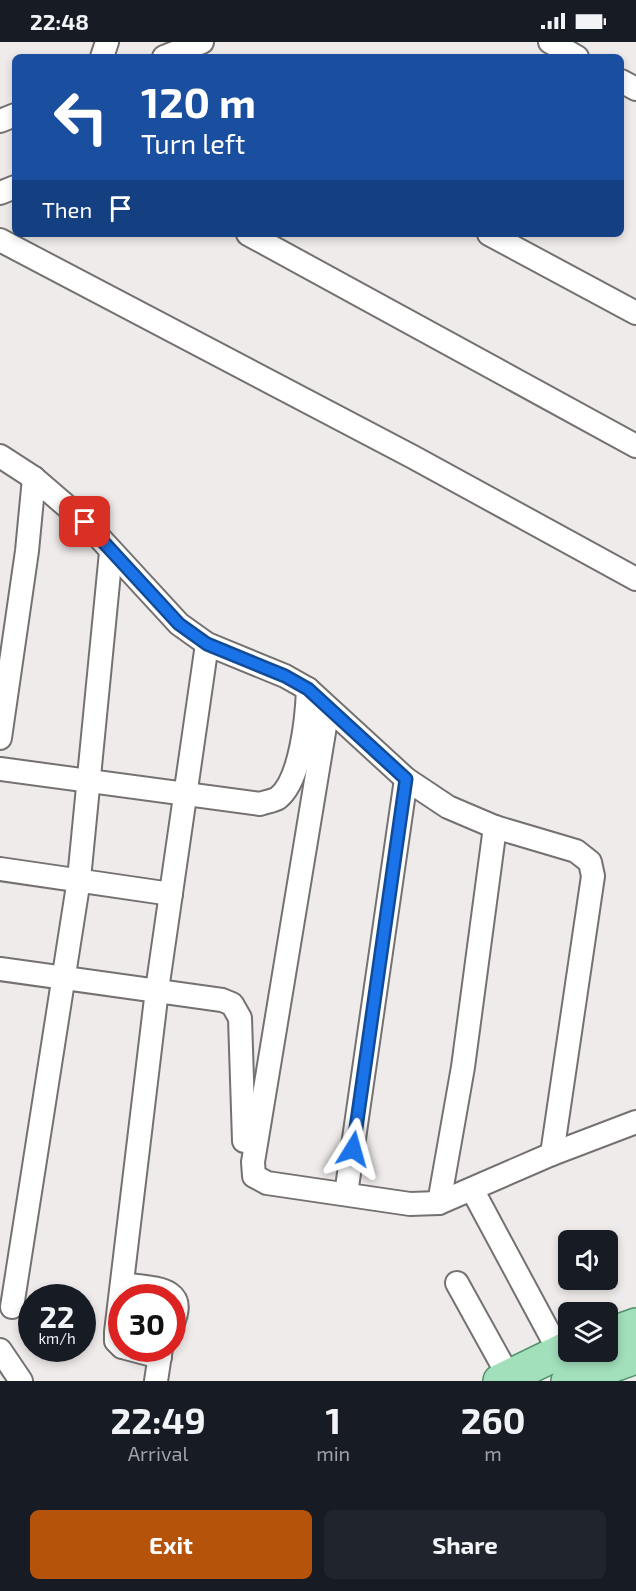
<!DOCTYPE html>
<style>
body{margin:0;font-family:"Exo 2",sans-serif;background:#20242c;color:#f1f3f6;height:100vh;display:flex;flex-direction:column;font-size:22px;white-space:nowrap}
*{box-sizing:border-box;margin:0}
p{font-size:20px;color:#9ea1a6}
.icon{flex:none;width:33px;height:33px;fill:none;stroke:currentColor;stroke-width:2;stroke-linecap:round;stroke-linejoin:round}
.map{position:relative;height:1339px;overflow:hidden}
.drawer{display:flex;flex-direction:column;background:#171b24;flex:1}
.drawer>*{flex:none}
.hud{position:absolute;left:12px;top:12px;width:612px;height:183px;border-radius:9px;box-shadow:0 3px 9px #0003;background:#1a4fa0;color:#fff;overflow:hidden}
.fabs{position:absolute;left:558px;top:1188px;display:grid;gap:12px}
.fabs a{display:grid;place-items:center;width:60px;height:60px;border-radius:9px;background:#171b24;box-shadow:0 3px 9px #0003;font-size:30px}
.speed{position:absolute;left:18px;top:1242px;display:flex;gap:12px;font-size:30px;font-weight:700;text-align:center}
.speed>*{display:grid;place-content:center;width:78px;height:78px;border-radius:50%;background:#171b24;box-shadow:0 3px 9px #0003;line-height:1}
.speed small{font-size:15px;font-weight:400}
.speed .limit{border:9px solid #d22;background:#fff;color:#111}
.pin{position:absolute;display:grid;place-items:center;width:51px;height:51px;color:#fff;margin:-26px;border-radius:12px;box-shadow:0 3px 9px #0006}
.me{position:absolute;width:66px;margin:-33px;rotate:8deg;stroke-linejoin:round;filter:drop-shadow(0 0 4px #0008)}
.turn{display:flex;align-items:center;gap:21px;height:126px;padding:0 30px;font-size:27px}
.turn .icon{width:78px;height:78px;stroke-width:2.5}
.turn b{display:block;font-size:42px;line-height:51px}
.then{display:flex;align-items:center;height:57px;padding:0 30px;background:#0003;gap:12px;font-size:22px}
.eta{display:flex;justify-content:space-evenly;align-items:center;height:102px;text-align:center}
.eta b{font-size:36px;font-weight:700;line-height:42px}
.action{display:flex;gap:12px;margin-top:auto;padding:12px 30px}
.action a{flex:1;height:69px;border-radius:9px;background:#b45309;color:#fff;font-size:24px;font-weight:700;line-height:69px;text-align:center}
.action a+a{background:#20242c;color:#f1f3f6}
.status{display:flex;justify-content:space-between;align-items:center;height:42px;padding:0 30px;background:#171b24;direction:ltr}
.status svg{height:16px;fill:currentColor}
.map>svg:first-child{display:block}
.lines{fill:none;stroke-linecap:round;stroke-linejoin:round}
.minor-casing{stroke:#747170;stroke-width:26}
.primary-casing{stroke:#50926a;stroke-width:36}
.minor{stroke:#fff;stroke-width:22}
.primary{stroke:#a2dfbb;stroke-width:33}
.route-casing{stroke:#114b97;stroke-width:15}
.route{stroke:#1a73e8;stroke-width:10}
</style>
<div class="status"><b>22:48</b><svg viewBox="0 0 49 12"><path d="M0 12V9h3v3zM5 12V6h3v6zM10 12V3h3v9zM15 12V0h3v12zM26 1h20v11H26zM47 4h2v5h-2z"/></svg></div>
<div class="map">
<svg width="636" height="1339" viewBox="0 0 636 1339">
<rect width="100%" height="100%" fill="#efebeb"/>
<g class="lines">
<g class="minor-casing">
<g id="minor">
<path d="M 550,0 L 577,15"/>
<path d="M 102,15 L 107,0"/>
<path d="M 164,15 L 202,0"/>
<path d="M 621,39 L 636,47"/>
<path d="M 0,79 L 15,73"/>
<path d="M 0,151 L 15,145"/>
<path d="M 248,192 L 636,404"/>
<path d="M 489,192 L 636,271"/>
<path d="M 0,198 L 413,415 L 636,537"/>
<path d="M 0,414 L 34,436 L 85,480 L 179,582 L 207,602 L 285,634 L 308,647 L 406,737 L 448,765 L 495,785 L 576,809 L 590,820 L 593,834 L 552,1112"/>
<path d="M 328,666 L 253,1120 L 254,1134 L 267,1141 L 410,1162 L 439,1161 L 552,1112 L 636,1080"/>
<path d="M 0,696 L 27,509 L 34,436"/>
<path d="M 0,727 L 260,762 C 265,760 273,759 278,756 C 301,738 307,675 308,647"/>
<path d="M 0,827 L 171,852"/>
<path d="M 0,927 L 222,958 L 232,962 L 240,976 L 244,1099"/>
<path d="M 473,1149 L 560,1311"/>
<path d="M 346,1152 L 406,737"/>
<path d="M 439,1161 L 463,1025 L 495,785"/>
<path d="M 457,1241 L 509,1335"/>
<path d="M 122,1242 C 152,1247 190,1243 172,1283"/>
<path d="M 12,1265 L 79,837 L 111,510"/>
<path d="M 122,1305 L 116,1299 L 116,1290 L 157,948 L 207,602"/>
<path d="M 126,1306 L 160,1315"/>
<path d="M 0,1308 L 21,1339"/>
<path d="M 156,1339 L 161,1306"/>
</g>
</g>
<g class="primary-casing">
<g id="primary">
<path d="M 608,1293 L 636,1283"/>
<path d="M 500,1339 L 568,1306"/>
<path d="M 568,1339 L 636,1315"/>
</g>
</g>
<use href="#minor" class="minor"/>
<use href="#primary" class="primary"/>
</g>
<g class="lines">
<g class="route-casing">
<path id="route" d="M 85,480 L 179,582 L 207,602 L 285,634 L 308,647 L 406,737 L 353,1107"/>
</g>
<use href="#route" class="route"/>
</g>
</svg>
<div class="fabs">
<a><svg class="icon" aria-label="sound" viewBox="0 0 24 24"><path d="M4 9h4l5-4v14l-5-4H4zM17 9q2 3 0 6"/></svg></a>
<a><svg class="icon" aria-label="layers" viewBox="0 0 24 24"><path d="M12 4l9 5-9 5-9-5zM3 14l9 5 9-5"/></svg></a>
</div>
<div class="speed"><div>22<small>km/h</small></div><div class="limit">30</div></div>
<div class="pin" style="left:85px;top:480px;background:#d93025"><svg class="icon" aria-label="arrive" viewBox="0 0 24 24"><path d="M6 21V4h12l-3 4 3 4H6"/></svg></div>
<svg class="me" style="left:353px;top:1107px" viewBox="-20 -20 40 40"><path d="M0-17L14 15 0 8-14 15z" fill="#1a73e8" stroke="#fff" stroke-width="4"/></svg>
<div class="hud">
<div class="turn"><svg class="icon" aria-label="left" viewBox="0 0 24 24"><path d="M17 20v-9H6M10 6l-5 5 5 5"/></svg><div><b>120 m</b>Turn left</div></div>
<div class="then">Then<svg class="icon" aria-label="arrive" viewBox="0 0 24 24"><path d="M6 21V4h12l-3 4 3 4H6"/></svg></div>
</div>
</div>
<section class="drawer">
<div class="eta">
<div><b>22:49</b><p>Arrival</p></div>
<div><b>1</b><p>min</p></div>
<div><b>260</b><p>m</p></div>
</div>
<div class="action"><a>Exit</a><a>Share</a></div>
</section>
